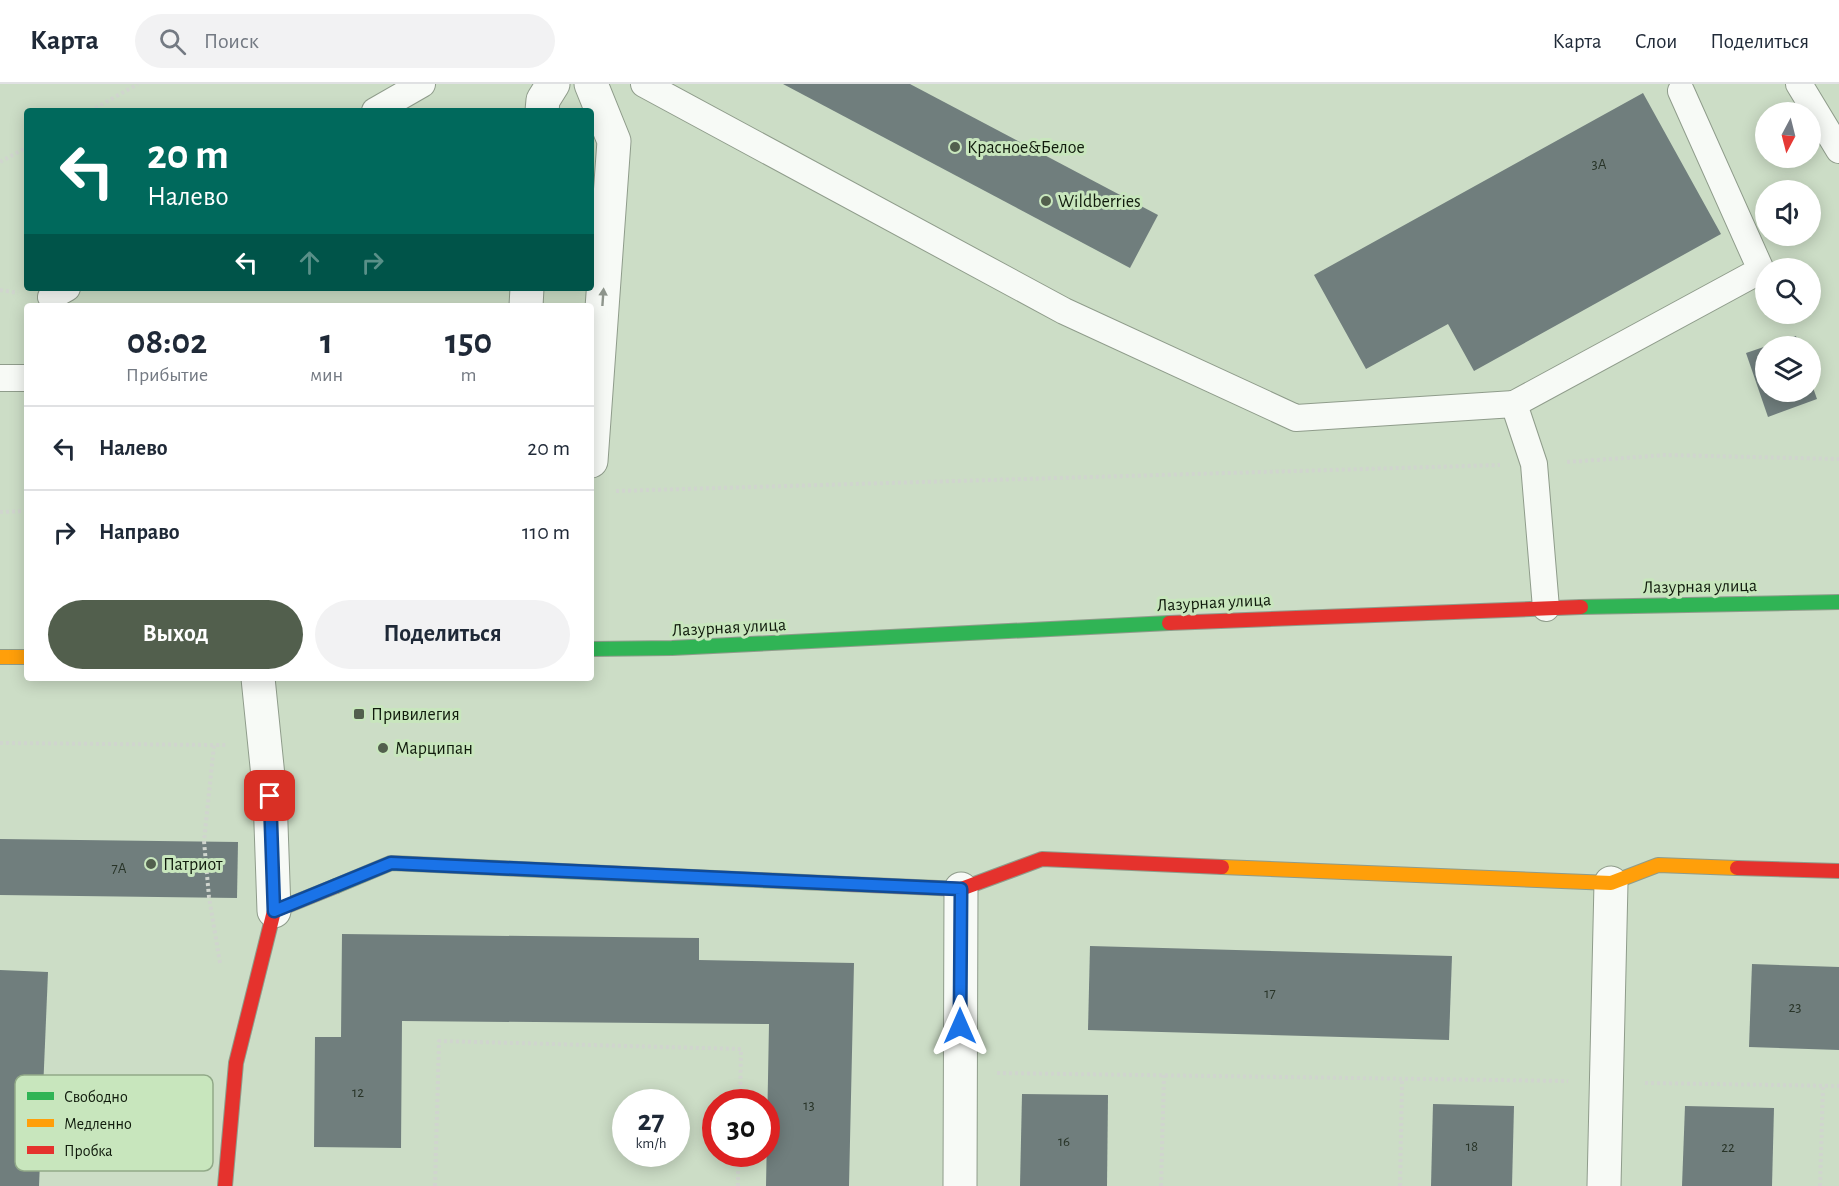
<!DOCTYPE html>
<html lang="ru">
<meta charset="utf-8">
<style>
body{margin:0;font-family:"Alegreya Sans",sans-serif;background:#f2f2f3;color:#1f2937;height:100vh;display:flex;flex-direction:column;font-size:22px;white-space:nowrap}
*{box-sizing:border-box;margin:0}
p{font-size:20px;color:#747a83}
.icon{flex:none;width:33px;height:33px;fill:none;stroke:currentColor;stroke-width:2;stroke-linecap:round;stroke-linejoin:round}
.map{position:relative;flex:1;overflow:hidden}
.side{position:absolute;left:24px;top:219px;width:570px;height:378px;display:flex;flex-direction:column;background:#fff;border-radius:6px;box-shadow:0 3px 15px #0003}
.side>*{flex:none}
.hud{position:absolute;left:24px;top:24px;width:570px;height:183px;border-radius:6px;box-shadow:0 3px 15px #0003;background:#00695c;color:#fff;overflow:hidden}
.needle{width:39px;rotate:187deg}
.tools{position:absolute;left:1755px;top:18px;display:grid;gap:12px}
.tools a{display:grid;place-items:center;width:66px;height:66px;border-radius:50%;background:#fff;box-shadow:0 3px 15px #0003;font-size:30px}
.speed{position:absolute;left:612px;top:1005px;display:flex;gap:12px;font-size:30px;font-weight:700;text-align:center}
.speed>*{display:grid;place-content:center;width:78px;height:78px;border-radius:50%;background:#fff;box-shadow:0 3px 15px #0003;line-height:1}
.speed small{font-size:15px;font-weight:400}
.speed .limit{border:9px solid #d22;background:#fff;color:#111}
.pin{position:absolute;display:grid;place-items:center;width:51px;height:51px;color:#fff;margin:-26px;border-radius:12px;box-shadow:0 3px 9px #0006}
.me{position:absolute;width:66px;margin:-33px;rotate:0deg;stroke-linejoin:round;filter:drop-shadow(0 0 4px #0008)}
.turn{display:flex;align-items:center;gap:21px;height:126px;padding:0 24px;font-size:27px}
.turn .icon{width:78px;height:78px;stroke-width:2.5}
.turn b{display:block;font-size:42px;line-height:51px}
.lanes{display:flex;align-items:center;height:57px;padding:0 24px;background:#0003;justify-content:center;gap:30px;direction:ltr}
.lanes .off{opacity:.35}
.eta{display:flex;justify-content:space-evenly;align-items:center;height:102px;text-align:center}
.eta b{font-size:36px;font-weight:700;line-height:42px}
.primary-button{display:flex;gap:12px;margin-top:auto;padding:12px 24px}
.primary-button a{flex:1;height:69px;border-radius:36px;background:#525f4d;color:#fff;font-size:24px;font-weight:700;line-height:69px;text-align:center}
.primary-button a+a{background:#f2f2f3;color:#1f2937}
ul{padding:0;list-style:none}
li{display:flex;align-items:center;gap:18px;height:84px;padding:0 24px;border-top:2px solid #e0e1e3}
li div{flex:1}
li b{display:block;font-size:22px}
li em{font-style:normal}
header{display:flex;align-items:center;gap:36px;box-sizing:border-box;height:84px;padding:0 30px;background:#fff;border-bottom:2px solid #e0e1e3}
header strong{font-size:28px}
nav{display:flex;gap:33px;margin-inline-start:auto;font-size:21px}
.search{width:420px;height:54px;background:#f2f2f3;display:flex;align-items:center;gap:15px;box-sizing:border-box;padding:0 21px;border-radius:33px;color:#747a83;font-size:22px}
.map>svg:first-child{display:block}
.building{fill:#707e7d}
.lines{fill:none;stroke-linecap:round;stroke-linejoin:round}
.lane-casing{stroke:#8f9c8b;stroke-width:28}
.street-casing{stroke:#8f9c8b;stroke-width:35}
.fast-casing{stroke:#8f9c8b;stroke-width:16}
.slow-casing{stroke:#8f9c8b;stroke-width:16}
.jam-casing{stroke:#8f9c8b;stroke-width:16}
.path{stroke:#d0d5ce;stroke-width:4;stroke-dasharray:3 3;stroke-linecap:butt}
.lane{stroke:#f7faf6;stroke-width:26}
.street{stroke:#f7faf6;stroke-width:33}
.fast{stroke:#30b455;stroke-width:14}
.slow{stroke:#ff9f0a;stroke-width:14}
.jam{stroke:#e5322d;stroke-width:14}
.oneway{fill:#8f968d}
.route-casing{stroke:#114b97;stroke-width:15}
.route{stroke:#1a73e8;stroke-width:10}
.poi-dot{fill:#525f4d;stroke:#c8e6bd;stroke-width:2}
.labels{text-anchor:middle;stroke-width:6;stroke-linejoin:round;paint-order:stroke}
.number-label{font-size:15px;fill:#283428}
.poi-label{font-size:18px;fill:#101b0c;stroke:#c8e6bd;text-anchor:start}
.street-label{font-size:18px;fill:#101b0c;stroke:#c8e6bd}
.key{fill:#c8e6bd;stroke:#91a988;stroke-width:1.5}
.key-label{font-size:16px;fill:#101b0c}
</style>
<header>
<strong>Карта</strong>
<div class="search"><svg class="icon" aria-label="search" viewBox="0 0 24 24"><circle cx="10" cy="10" r="6"/><path d="M15 15l6 6"/></svg>Поиск</div>
<nav><a>Карта</a><a>Слои</a><a>Поделиться</a></nav>
</header>
<div class="map">
<svg width="1839" height="1102" viewBox="0 0 1839 1102">
<rect width="100%" height="100%" fill="#ccddc6"/>
<g class="building">
<path d="M 783,0 L 910,0 L 1158,131 L 1130,184 Z"/>
<path d="M 1643,9 L 1721,150 L 1474,287 L 1448,240 L 1366,285 L 1314,191 Z"/>
<path d="M 1796,252 L 1799,262 L 1766,262 L 1766,308 L 1810,308 L 1810,295 L 1817,315 L 1768,333 L 1746,269 Z"/>
<path d="M 0,755 L 238,758 L 237,814 L 0,811 Z"/>
<path d="M 342,850 L 699,854 L 699,876 L 854,879 L 849,1102 L 766,1102 L 769,940 L 402,937 L 401,1064 L 314,1063 L 315,953 L 341,953 Z"/>
<path d="M 1090,862 L 1452,872 L 1449,956 L 1088,946 Z"/>
<path d="M 1752,880 L 1839,883 L 1839,966 L 1749,963 Z"/>
<path d="M 0,886 L 48,888 L 39,1102 L 0,1102 Z"/>
<path d="M 1022,1010 L 1108,1011 L 1107,1102 L 1020,1102 Z"/>
<path d="M 1433,1020 L 1514,1022 L 1512,1102 L 1431,1102 Z"/>
<path d="M 1685,1022 L 1774,1024 L 1772,1102 L 1682,1102 Z"/>
</g>
<g class="lines">
<g class="lane-casing">
<g id="lane">
<path d="M 644,0 L 1064,227 L 1296,334 L 1514,320"/>
<path d="M 1799,0 L 1839,66"/>
<path d="M 375,27 L 422,0"/>
<path d="M 51,213 L 67,204"/>
<path d="M 0,294 L 27,294"/>
<path d="M 1546,524 L 1534,380 L 1514,320 L 1761,186 L 1681,7"/>
</g>
</g>
<g class="street-casing">
<g id="street">
<path d="M 591,0 L 614,57 L 591,377"/>
<path d="M 542,27 L 543,16 L 553,0"/>
<path d="M 526,222 L 527,204"/>
<path d="M 258,594 L 270,712 L 274,827"/>
<path d="M 960,1102 L 961,805"/>
<path d="M 1604,1102 L 1611,799"/>
</g>
</g>
<g class="fast-casing">
<g id="fast">
<path d="M 1581,523 L 1839,518"/>
<path d="M 591,565 L 672,564 L 1169,539"/>
<path d="M 336,802 L 391,779 L 846,800"/>
</g>
</g>
<g class="slow-casing">
<g id="slow">
<path d="M 0,573 L 27,573"/>
<path d="M 1222,783 L 1611,799 L 1658,781 L 1737,784"/>
</g>
</g>
<g class="jam-casing">
<g id="jam">
<path d="M 1169,539 L 1581,523"/>
<path d="M 1737,784 L 1839,787"/>
<path d="M 846,800 L 961,805 L 1042,775 L 1222,783"/>
<path d="M 225,1102 L 236,979 L 274,827 L 336,802"/>
</g>
</g>
<g class="path">
<path d="M 90,27 L 138,0"/>
<path d="M 0,78 L 27,63"/>
<path d="M 0,206 L 18,209"/>
<path d="M 1567,378 L 1666,371 L 1839,375"/>
<path d="M 616,407 L 1500,381"/>
<path d="M 0,428 L 27,427"/>
<path d="M 0,659 L 214,661"/>
<path d="M 220,879 L 209,813 L 204,757 L 214,661 L 228,661"/>
<path d="M 997,989 L 1568,997"/>
<path d="M 1645,999 L 1839,1002"/>
<path d="M 435,1102 L 439,957 L 741,965 L 740,1018"/>
<path d="M 738,1102 L 738,1070"/>
<path d="M 1161,1102 L 1164,991"/>
<path d="M 1400,1102 L 1402,995"/>
<path d="M 1820,1102 L 1823,1002"/>
</g>
<use href="#lane" class="lane"/>
<use href="#street" class="street"/>
<use href="#fast" class="fast"/>
<use href="#slow" class="slow"/>
<use href="#jam" class="jam"/>
</g>
<defs><path id="oneway-solid" d="M-6-.8H1V-3.2L6.5 0L1 3.2V.8H-6Z" transform="scale(1.5)"/></defs>
<use class="oneway" href="#oneway-solid" transform="translate(603 213) rotate(-86)"/>
<g class="lines">
<g class="route-casing">
<path id="route" d="M 270,712 L 274,827 L 391,779 L 961,805 L 960,942"/>
</g>
<use href="#route" class="route"/>
</g>
<g class="poi-dot">
<circle cx="955" cy="63" r="6"/>
<circle cx="1046" cy="117" r="6"/>
<rect x="353" y="624" width="12" height="12" rx="3"/>
<circle cx="383" cy="664" r="6"/>
<circle cx="151" cy="780" r="6"/>
</g>
<g class="labels">
<g class="number-label">
<text x="1599" y="85">3А</text>
<text x="119" y="789">7А</text>
<text x="1270" y="914">17</text>
<text x="1795" y="928">23</text>
<text x="358" y="1013">12</text>
<text x="809" y="1026">13</text>
<text x="1064" y="1062">16</text>
<text x="1472" y="1067">18</text>
<text x="1728" y="1068">22</text>
</g>
<g class="poi-label">
<text x="967" y="69">Красное&amp;Белое</text>
<text x="1058" y="123">Wildberries</text>
<text x="371" y="636">Привилегия</text>
<text x="395" y="670">Марципан</text>
<text x="163" y="786">Патриот</text>
</g>
<g class="street-label">
<text transform="translate(1700 502) rotate(-1)" y="6">Лазурная улица</text>
<text transform="translate(1214 518) rotate(-3)" y="6">Лазурная улица</text>
<text transform="translate(729 543) rotate(-3)" y="6">Лазурная улица</text>
</g>
</g>
<rect x="15" y="991" width="198" height="96" rx="9" class="key"/>
<rect x="27" y="1008" width="27" height="8" fill="#30b455"/>
<rect x="27" y="1035" width="27" height="8" fill="#ff9f0a"/>
<rect x="27" y="1062" width="27" height="8" fill="#e5322d"/>
<g class="key-label">
<text x="64" y="1018">Свободно</text>
<text x="64" y="1045">Медленно</text>
<text x="64" y="1072">Пробка</text>
</g>
</svg>
<div class="tools">
<a><svg class="needle" viewBox="-14 -14 28 28"><path d="M0-13l5 13h-10z" fill="#e53935"/><path d="M0 13l5-13h-10z" fill="#747a83"/></svg></a>
<a><svg class="icon" aria-label="sound" viewBox="0 0 24 24"><path d="M4 9h4l5-4v14l-5-4H4zM17 9q2 3 0 6"/></svg></a>
<a><svg class="icon" aria-label="search" viewBox="0 0 24 24"><circle cx="10" cy="10" r="6"/><path d="M15 15l6 6"/></svg></a>
<a><svg class="icon" aria-label="layers" viewBox="0 0 24 24"><path d="M12 4l9 5-9 5-9-5zM3 14l9 5 9-5"/></svg></a>
</div>
<div class="speed"><div>27<small>km/h</small></div><div class="limit">30</div></div>
<div class="pin" style="left:270px;top:712px;background:#d93025"><svg class="icon" aria-label="arrive" viewBox="0 0 24 24"><path d="M6 21V4h12l-3 4 3 4H6"/></svg></div>
<svg class="me" style="left:960px;top:942px" viewBox="-20 -20 40 40"><path d="M0-17L14 15 0 8-14 15z" fill="#1a73e8" stroke="#fff" stroke-width="4"/></svg>
<div class="hud">
<div class="turn"><svg class="icon" aria-label="left" viewBox="0 0 24 24"><path d="M17 20v-9H6M10 6l-5 5 5 5"/></svg><div><b>20 m</b>Налево</div></div>
<div class="lanes"><svg class="icon" aria-label="left" viewBox="0 0 24 24"><path d="M17 20v-9H6M10 6l-5 5 5 5"/></svg><svg class="icon off" aria-label="ahead" viewBox="0 0 24 24"><path d="M12 20V5M6 11l6-6 6 6"/></svg><svg class="icon off" aria-label="right" viewBox="0 0 24 24"><path d="M7 20v-9h11M14 6l5 5-5 5"/></svg></div>
</div>
<section class="side">
<div class="eta">
<div><b>08:02</b><p>Прибытие</p></div>
<div><b>1</b><p>мин</p></div>
<div><b>150</b><p>m</p></div>
</div>
<ul>
<li><svg class="icon" aria-label="left" viewBox="0 0 24 24"><path d="M17 20v-9H6M10 6l-5 5 5 5"/></svg><div><b>Налево</b></div><em>20 m</em></li>
<li><svg class="icon" aria-label="right" viewBox="0 0 24 24"><path d="M7 20v-9h11M14 6l5 5-5 5"/></svg><div><b>Направо</b></div><em>110 m</em></li>
</ul>
<div class="primary-button"><a>Выход</a><a>Поделиться</a></div>
</section>
</div>
